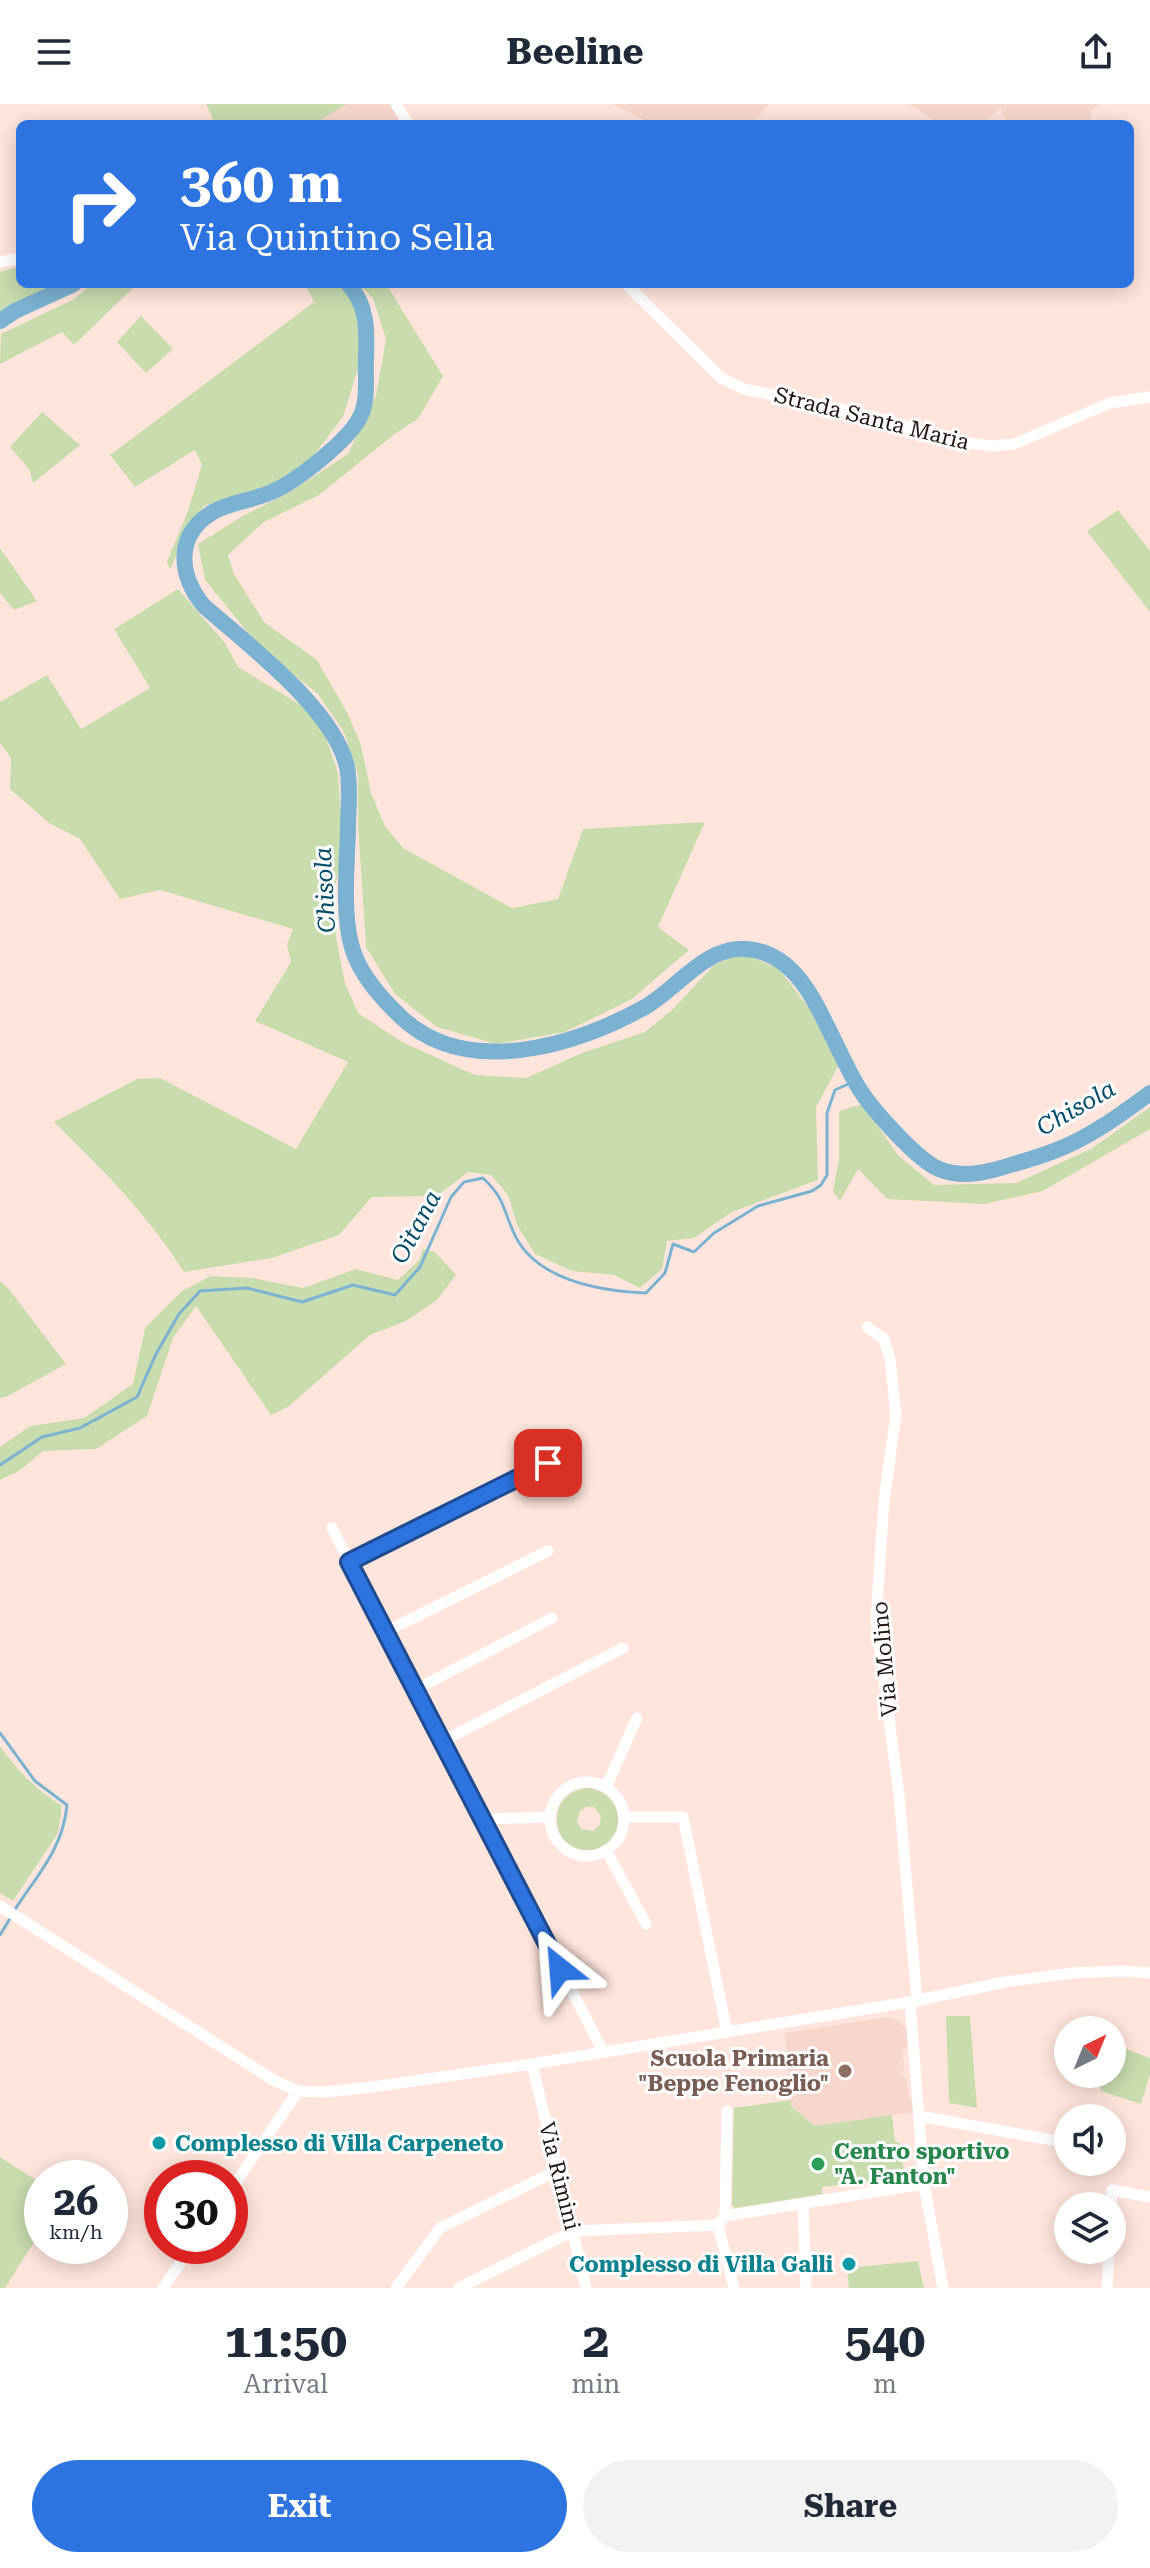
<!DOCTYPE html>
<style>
body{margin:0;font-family:"Roboto Serif",serif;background:#f2f2f3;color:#1f2937;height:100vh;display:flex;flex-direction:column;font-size:30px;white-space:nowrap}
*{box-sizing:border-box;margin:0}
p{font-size:26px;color:#747a83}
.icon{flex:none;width:44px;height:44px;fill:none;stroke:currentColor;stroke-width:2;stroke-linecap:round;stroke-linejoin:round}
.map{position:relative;height:2184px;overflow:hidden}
.details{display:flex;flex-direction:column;background:#fff;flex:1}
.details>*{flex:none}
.hud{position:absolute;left:16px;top:16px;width:1118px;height:168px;border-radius:12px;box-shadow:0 4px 20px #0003;background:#2e74e1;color:#fff;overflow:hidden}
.needle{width:52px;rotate:43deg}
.tools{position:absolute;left:1054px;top:1912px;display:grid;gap:16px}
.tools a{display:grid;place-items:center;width:72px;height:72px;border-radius:50%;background:#fff;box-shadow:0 4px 20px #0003;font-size:40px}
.speed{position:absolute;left:24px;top:2056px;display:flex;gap:16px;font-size:40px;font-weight:700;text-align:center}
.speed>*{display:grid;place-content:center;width:104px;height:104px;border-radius:50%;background:#fff;box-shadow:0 4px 20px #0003;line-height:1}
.speed small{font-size:20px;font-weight:400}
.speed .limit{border:12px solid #d22;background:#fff;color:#111}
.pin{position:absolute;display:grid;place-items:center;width:68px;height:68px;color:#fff;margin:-34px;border-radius:16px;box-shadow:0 4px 12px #0006}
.me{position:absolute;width:88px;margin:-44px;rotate:332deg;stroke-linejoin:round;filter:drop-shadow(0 0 6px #0008)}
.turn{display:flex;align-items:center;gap:28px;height:168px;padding:0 32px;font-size:36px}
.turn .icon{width:104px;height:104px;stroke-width:2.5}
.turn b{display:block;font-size:56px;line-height:68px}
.eta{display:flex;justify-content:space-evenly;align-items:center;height:136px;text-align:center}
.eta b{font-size:48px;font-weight:700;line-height:56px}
.button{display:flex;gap:16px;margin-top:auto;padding:16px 32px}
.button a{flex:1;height:92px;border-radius:48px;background:#2e74e1;color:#fff;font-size:32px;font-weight:700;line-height:92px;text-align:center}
.button a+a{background:#f2f2f3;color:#1f2937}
header{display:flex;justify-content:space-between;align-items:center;height:104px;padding:0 32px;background:#fff;font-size:36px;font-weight:700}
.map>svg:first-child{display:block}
.built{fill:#f7d7cc}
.green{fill:#c8dcae;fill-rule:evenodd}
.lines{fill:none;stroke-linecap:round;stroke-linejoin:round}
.stream{stroke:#7bb2d2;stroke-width:3}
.river{stroke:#7bb2d2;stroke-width:16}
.minor{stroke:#fff;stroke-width:11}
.route-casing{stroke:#1e4b92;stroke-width:20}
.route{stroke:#2e74e1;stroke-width:14}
.education-dot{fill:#8d6e63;stroke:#fff;stroke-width:3}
.culture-dot{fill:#0f9aa8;stroke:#fff;stroke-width:3}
.leisure-dot{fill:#2e9e5b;stroke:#fff;stroke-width:3}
.labels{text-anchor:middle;stroke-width:6;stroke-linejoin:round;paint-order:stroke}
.street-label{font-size:22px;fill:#201511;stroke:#fff}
.education-label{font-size:22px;font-weight:bold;fill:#785e54;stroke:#fff;text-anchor:end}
.culture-label{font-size:22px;font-weight:bold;fill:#0d838f;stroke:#fff;text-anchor:start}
.leisure-label{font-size:22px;font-weight:bold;fill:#27864d;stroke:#fff;text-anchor:start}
.water-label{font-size:24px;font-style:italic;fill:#004a6a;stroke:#fff}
</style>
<header><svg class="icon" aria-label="menu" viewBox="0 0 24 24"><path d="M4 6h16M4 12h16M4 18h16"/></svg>Beeline<svg class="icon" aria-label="share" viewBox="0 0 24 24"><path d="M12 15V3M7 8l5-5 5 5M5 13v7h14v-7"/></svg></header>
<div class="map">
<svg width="1150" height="2184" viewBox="0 0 1150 2184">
<rect width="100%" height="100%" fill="#ffe5dc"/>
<g class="built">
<path d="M 347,0 L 390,0 L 401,20 L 313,20 Z"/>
<path d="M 612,0 L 769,0 L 751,20 L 652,20 Z"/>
<path d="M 909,0 L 1100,0 L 1092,6 L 1089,17 L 1081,20 L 1009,20 L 1000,4 L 982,20 L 940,20 Z"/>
<path d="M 888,1913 L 898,1916 L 907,1925 L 909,1943 L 902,1946 L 905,1965 L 900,1969 L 906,1975 L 909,1994 L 913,1997 L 914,2008 L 815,2022 L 791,2001 L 785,1929 Z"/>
</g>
<g class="green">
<path d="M 206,0 L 347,0 L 313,20 L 215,20 Z"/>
<path d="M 20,162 L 20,180 L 61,180 L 0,208 L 0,168 Z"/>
<path d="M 92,180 L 137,180 L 74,241 L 62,228 L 0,260 L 1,230 L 74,195 Z"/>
<path d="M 305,180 L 336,180 L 356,199 L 362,252 L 343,313 L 311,355 L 273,381 L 204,402 L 188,425 L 170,466 L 167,457 L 188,407 L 202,361 L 195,346 L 135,383 L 110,351 L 314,198 Z"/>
<path d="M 358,180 L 386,180 L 443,272 L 418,315 L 396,329 L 319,391 L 264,418 L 228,451 L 234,470 L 264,518 L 317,556 L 348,610 L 361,641 L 371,689 L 385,722 L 403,744 L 512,804 L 558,795 L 583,725 L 705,718 L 658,823 L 689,846 L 632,895 L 565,928 L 496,940 L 437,923 L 395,890 L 366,843 L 358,721 L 358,670 L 344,628 L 318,590 L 261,545 L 205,476 L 198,440 L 241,413 L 290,388 L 348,350 L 376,291 L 386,235 L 373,194 Z"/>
<path d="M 141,212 L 173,245 L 146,269 L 117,238 Z"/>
<path d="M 42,308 L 80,341 L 33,379 L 29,365 L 10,343 Z"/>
<path d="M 1118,406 L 1150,447 L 1150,508 L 1087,427 Z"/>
<path d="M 0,444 L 37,497 L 14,506 L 0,489 Z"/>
<path d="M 178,485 L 225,539 L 238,563 L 306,604 L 322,622 L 338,669 L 343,739 L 335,785 L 336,833 L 345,879 L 358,909 L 402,938 L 475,971 L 526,974 L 582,949 L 645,928 L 674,904 L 714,861 L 742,849 L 779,865 L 809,904 L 839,961 L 816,1003 L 818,1076 L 732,1108 L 694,1134 L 667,1137 L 662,1165 L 640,1184 L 614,1171 L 572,1167 L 535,1150 L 517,1121 L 508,1091 L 491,1071 L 468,1068 L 437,1092 L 372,1093 L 339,1131 L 272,1154 L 184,1168 C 148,1111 102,1065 54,1018 L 137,975 L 160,974 L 296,1045 L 348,958 L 255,917 L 291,858 L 287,840 L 293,825 L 160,786 L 120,795 L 80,735 L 49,719 L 10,685 L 11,654 L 0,639 L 0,598 L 47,571 L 81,625 L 150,584 L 114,525 Z"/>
<path d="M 862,1000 L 898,1051 L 934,1081 L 1016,1079 L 1091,1045 L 1150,1003 L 1150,1025 L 1043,1087 L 984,1100 L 887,1095 L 858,1065 L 840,1097 L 833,1087 L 839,1055 L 839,1007 Z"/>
<path d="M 423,1145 L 435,1148 L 456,1171 L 437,1196 L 406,1217 L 370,1231 L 288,1303 L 271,1311 L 196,1202 L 173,1234 L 147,1312 L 96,1345 L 43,1347 L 19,1367 L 0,1376 L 0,1343 L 30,1322 L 84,1314 L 133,1280 L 145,1224 L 182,1187 L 211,1172 L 252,1174 L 303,1184 L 356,1165 L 398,1176 L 419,1156 Z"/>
<path d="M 0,1177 L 8,1184 L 66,1260 L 8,1292 L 0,1294 Z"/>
<path d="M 0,1642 C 20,1669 33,1683 62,1702 L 58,1729 L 13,1797 L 0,1789 Z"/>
<path d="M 587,1684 C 627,1688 629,1742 591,1746 C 550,1750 543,1689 587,1684 ZM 586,1703 L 594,1703 L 601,1712 L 599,1722 L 593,1727 L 582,1725 L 577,1718 L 580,1707 Z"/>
<path d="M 946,1912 L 970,1912 L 977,2004 L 949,1999 Z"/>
<path d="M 1112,1940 L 1150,1954 L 1150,1970 L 1141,2000 L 1101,1987 L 1097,1970 L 1112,1970 Z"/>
<path d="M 791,1996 L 791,2002 L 815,2022 L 892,2011 L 895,2038 L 899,2038 L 905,2074 L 822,2083 L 822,2090 L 735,2104 L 732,2101 L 734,2004 Z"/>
<path d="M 0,2053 L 42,2080 L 42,2142 L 34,2138 L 5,2184 L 0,2184 Z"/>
<path d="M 918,2157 L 924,2184 L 849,2184 L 847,2164 Z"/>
</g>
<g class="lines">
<g class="stream">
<path d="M 0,1361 L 42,1333 L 80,1324 L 137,1293 L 156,1250 L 179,1210 L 200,1187 L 247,1184 L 302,1198 L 353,1181 L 395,1191 L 420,1163 L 451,1093 L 464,1078 L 483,1074 C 504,1094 502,1102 513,1127 C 533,1176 599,1187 646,1189 L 665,1169 L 673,1140 L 694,1148 L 714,1129 L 758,1102 L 812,1087 L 821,1081 L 827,1071 L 827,1009 L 835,986 L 855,977"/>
<path d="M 0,1629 L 35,1677 L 67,1701 C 63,1745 37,1771 14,1807"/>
<path d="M 0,1831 L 11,1813"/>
</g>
<g class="river">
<path d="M 348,180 C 368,201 367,227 366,255 C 365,274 369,298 359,315 C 347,337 299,375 276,386 C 257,396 230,398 213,408 C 174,431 179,472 204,502 C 248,541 334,605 347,663 C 351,683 348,706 348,726 C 347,763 341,818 355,852 C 364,875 383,896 401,913 C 466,975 576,942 645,903 C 677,885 705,842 746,845 C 795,848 815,898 834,936 C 842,952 850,970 860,986 C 873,1006 917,1056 939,1065 C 964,1075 989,1068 1014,1060 C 1028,1056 1041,1052 1054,1047 C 1089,1034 1120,1011 1150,989"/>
<path d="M 0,217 L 15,207 L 74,180"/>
</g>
<g class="minor">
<path d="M 396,0 L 408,20"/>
<path d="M 0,158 L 20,154"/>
<path d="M 626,180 L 721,274 L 744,285 L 855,308 L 968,339 L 993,342 L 1014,340 L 1110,299 L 1150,293"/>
<path d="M 867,1223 L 884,1235 L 890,1255 L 896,1311 L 884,1396 L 876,1516 L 899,1691 L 917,1896"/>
<path d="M 332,1424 L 603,1947"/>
<path d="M 349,1458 L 548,1359"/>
<path d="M 385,1528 L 548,1447"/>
<path d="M 415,1586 L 552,1514"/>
<path d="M 441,1638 L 623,1544"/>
<circle cx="587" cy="1715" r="37"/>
<path d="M 606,1683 L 637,1614"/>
<path d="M 625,1713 L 683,1713 L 727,1928"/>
<path d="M 481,1715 L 549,1713"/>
<path d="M 606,1746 L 646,1820"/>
<path d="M 0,1802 L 275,1977 L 298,1987 L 325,1988 L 372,1983 L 532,1960 L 811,1914 L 910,1898 L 1005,1878 L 1073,1869 L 1122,1867 L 1150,1869"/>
<path d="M 910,1898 L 924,2080 L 943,2184"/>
<path d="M 532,1960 L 586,2184"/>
<path d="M 919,2012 L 1068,2039"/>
<path d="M 230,2087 L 298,1987"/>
<path d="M 803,2100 L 806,2184"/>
<path d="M 1111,2102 L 1112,2086 L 1150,2093"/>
<path d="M 725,2112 L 727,2007"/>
<path d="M 718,2121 L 725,2112 L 924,2080"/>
<path d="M 718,2121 L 734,2184"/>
<path d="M 163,2184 L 192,2142"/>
<path d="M 396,2184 L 440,2124 L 558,2066"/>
<path d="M 459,2184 L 573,2127 L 718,2121"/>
<path d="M 1107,2184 L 1109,2146"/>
</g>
</g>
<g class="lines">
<g class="route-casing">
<path id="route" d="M 548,1359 L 349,1458 L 560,1865"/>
</g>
<use href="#route" class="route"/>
</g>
<circle class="education-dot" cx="845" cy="1967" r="8"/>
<g class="culture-dot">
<circle cx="159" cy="2039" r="8"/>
<circle cx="849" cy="2160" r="8"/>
</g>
<circle class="leisure-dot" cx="818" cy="2060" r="8"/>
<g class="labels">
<g class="street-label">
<text transform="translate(872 314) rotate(14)" y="8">Strada Santa Maria</text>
<text transform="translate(884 1555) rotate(-95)" y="8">Via Molino</text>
<text transform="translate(560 2072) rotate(76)" y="8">Via Rimini</text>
</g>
<g class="education-label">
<text x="829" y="1962">Scuola Primaria<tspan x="829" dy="25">"Beppe Fenoglio"</tspan></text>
</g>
<g class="culture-label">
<text x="175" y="2047">Complesso di Villa Carpeneto</text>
<text x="833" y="2168" text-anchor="end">Complesso di Villa Galli</text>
</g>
<g class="leisure-label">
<text x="834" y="2055">Centro sportivo<tspan x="834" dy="25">"A. Fanton"</tspan></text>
</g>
<g class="water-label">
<text transform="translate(325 786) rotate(-93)" y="8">Chisola</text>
<text transform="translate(1076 1004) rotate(-30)" y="8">Chisola</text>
<text transform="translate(416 1123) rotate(-62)" y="8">Oitana</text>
</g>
</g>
</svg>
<div class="tools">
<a><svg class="needle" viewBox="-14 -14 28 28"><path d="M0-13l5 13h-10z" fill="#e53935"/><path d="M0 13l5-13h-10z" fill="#747a83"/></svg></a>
<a><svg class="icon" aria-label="sound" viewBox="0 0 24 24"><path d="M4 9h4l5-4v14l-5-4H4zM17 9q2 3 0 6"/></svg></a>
<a><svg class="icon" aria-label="layers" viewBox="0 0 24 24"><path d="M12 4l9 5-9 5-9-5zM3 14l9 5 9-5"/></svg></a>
</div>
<div class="speed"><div>26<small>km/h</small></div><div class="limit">30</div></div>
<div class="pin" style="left:548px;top:1359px;background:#d93025"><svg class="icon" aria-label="arrive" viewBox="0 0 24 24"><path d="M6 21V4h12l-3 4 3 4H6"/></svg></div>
<svg class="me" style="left:560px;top:1865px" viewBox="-20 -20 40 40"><path d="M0-17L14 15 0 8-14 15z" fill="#2e74e1" stroke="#fff" stroke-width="4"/></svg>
<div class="hud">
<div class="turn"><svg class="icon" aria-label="right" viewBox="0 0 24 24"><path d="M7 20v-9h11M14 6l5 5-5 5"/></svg><div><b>360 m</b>Via Quintino Sella</div></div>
</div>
</div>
<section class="details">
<div class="eta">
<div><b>11:50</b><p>Arrival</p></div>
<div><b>2</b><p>min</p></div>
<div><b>540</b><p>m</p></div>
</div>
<div class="button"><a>Exit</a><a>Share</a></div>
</section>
